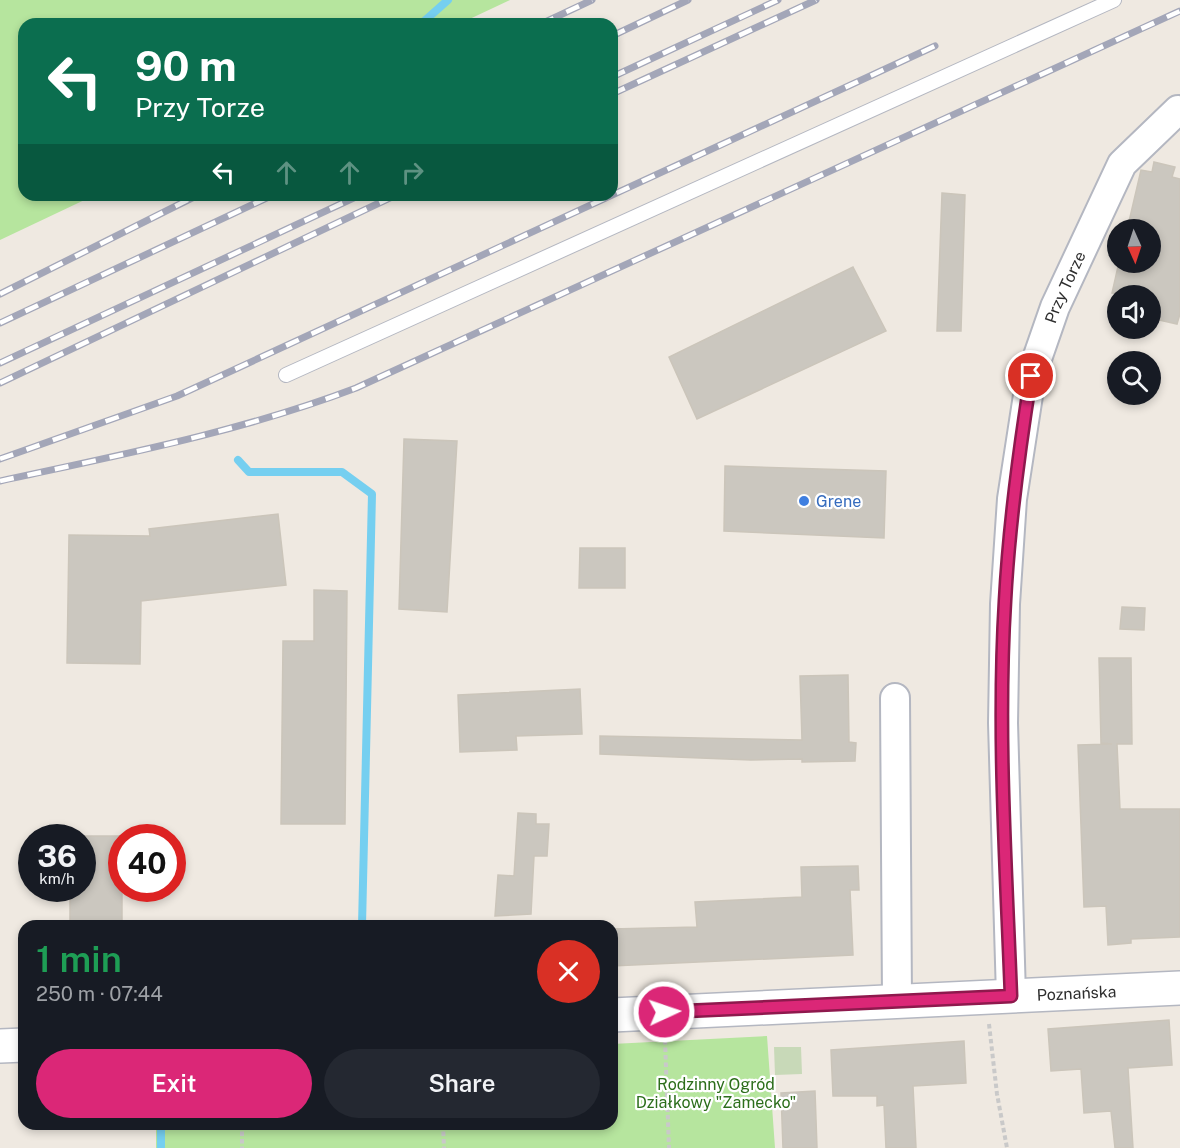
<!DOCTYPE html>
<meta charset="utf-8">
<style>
body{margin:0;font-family:"Public Sans",sans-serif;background:#242831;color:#f1f3f6;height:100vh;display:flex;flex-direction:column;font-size:22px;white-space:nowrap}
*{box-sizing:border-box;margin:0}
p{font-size:20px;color:#9ea1a6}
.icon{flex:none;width:33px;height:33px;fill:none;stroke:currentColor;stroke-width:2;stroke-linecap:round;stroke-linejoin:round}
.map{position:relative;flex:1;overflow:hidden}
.panel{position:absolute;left:18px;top:920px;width:600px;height:210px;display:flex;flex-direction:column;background:#171b24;border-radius:18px;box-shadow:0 3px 9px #0003}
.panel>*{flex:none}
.hud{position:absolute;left:18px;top:18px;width:600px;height:183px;border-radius:18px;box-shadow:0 3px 9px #0003;background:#0b6e4f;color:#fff;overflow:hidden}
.needle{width:39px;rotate:177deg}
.controls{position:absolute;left:1107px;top:219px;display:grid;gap:12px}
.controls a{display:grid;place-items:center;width:54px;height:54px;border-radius:50%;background:#171b24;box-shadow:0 3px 9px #0003;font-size:30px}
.speed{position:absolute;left:18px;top:824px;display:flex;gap:12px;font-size:30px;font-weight:700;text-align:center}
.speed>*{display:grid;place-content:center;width:78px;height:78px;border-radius:50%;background:#171b24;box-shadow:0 3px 9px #0003;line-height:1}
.speed small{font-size:15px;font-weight:400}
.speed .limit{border:9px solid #d22;background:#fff;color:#111}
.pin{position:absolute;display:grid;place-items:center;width:51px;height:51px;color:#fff;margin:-26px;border:3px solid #fff;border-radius:50%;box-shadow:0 2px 6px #0007}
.me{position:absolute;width:66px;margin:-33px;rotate:87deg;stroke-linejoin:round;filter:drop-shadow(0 0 4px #0008)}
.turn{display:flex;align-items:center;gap:21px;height:126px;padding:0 18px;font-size:27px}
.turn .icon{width:78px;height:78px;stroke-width:2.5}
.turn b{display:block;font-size:42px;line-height:51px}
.lanes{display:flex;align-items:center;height:57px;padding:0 18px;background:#0003;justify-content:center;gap:30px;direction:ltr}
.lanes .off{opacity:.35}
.round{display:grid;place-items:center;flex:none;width:63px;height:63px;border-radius:32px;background:#242831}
.head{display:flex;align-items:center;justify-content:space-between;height:102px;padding:0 18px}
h1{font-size:36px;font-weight:600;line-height:45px;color:#1e9e55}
.cta{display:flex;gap:12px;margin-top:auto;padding:12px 18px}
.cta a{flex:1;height:69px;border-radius:36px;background:#db2777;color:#fff;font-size:24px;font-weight:600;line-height:69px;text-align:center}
.cta a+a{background:#242831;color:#f1f3f6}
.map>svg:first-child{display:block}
.green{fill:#b6e59e}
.cemetery{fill:#c8d9b8}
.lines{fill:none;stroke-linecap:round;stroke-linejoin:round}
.stream{stroke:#75cff0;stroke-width:8}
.building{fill:#cbc7bf;stroke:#cbc5ba;stroke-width:1.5}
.lane-casing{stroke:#b4b7c1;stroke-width:16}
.street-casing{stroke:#b4b7c1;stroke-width:32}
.secondary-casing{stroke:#b4b7c1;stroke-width:36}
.path{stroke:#c9c9c9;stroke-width:4;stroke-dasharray:4.5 3;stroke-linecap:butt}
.lane{stroke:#fff;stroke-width:14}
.street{stroke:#fff;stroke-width:28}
.secondary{stroke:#fff;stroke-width:33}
.rail-casing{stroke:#a3a6b8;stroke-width:7}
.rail{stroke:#fff;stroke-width:4.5;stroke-dasharray:14;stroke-linecap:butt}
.route-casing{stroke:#8e194d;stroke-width:15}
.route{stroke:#db2777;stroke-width:10}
.shop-dot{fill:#3f7fe0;stroke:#fff;stroke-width:2}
.labels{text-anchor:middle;stroke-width:4.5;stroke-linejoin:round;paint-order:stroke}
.street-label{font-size:16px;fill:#2e2e2e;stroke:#fff}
.shop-label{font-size:16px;fill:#366cbe;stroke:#fff;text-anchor:start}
.park-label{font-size:16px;fill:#2c6e1b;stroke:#fff}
</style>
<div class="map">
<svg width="1180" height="1148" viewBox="0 0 1180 1148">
<rect width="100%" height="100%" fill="#efe9e1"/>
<g class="green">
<path d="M 0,0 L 510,0 L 459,24 L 24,24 L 24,195 L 95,195 L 0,240 Z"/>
<path d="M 767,1036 L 775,1148 L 156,1148 L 156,1124 L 612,1124 L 612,1044 Z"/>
</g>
<path class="cemetery" d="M 774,1047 L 801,1047 L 802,1074 L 775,1075 Z"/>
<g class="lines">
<g class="stream">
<path d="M 421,24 L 448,0"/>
<path d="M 238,460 L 249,472 L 342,472 L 372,494 L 362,926"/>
<path d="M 161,1124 L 161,1148"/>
</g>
</g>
<g class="building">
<path d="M 1154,162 L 1175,167 L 1172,177 L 1180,179 L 1180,314 L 1177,324 L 1150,318 L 1150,296 L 1112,293 L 1119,262 L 1150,262 L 1150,230 L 1127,230 L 1141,170 L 1152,172 Z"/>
<path d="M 942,193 L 965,195 L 961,331 L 937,331 Z"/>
<path d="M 853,267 L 886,331 L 697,419 L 669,357 Z"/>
<path d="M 404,439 L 457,441 L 447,612 L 399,609 Z"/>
<path d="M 725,466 L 886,471 L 884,538 L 724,531 Z"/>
<path d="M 278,514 L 286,585 L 141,601 L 140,664 L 67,663 L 69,535 L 150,536 L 149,529 Z"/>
<path d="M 580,548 L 625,548 L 625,588 L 579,588 Z"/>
<path d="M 314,590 L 347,591 L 345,824 L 281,824 L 283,641 L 314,641 Z"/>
<path d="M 1122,607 L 1145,608 L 1144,630 L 1120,629 Z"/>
<path d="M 1099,658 L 1131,658 L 1132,744 L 1117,744 L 1120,809 L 1180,809 L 1180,937 L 1131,939 L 1131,943 L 1108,945 L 1106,906 L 1084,907 L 1078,745 L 1112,744 L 1101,743 Z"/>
<path d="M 848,675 L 849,742 L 856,743 L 855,761 L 802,762 L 802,759 L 751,760 L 600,754 L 600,736 L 802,740 L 800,676 Z"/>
<path d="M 580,689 L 582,734 L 516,736 L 517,750 L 460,752 L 458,695 Z"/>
<path d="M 518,813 L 536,814 L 536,824 L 549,824 L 547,856 L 534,856 L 531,914 L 495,916 L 498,875 L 514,876 Z"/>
<path d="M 82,836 L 122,836 L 122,926 L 70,926 L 70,888 L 82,888 Z"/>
<path d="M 858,866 L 859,890 L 850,890 L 853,955 L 612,966 L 612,929 L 697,927 L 695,902 L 802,897 L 801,867 Z"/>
<path d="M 1169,1020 L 1172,1065 L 1128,1068 L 1133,1148 L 1115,1148 L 1111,1111 L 1084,1113 L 1081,1069 L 1051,1071 L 1048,1029 Z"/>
<path d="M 964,1041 L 966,1083 L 913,1086 L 916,1148 L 886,1148 L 884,1105 L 877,1106 L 877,1096 L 833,1096 L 831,1050 Z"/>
<path d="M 815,1091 L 817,1148 L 783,1148 L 781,1093 Z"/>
</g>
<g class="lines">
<g class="lane-casing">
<path id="lane" d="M 286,375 L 1114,0"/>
</g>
<g class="street-casing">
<g id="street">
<path d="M 895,698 L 897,1000"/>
<path id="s1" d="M 1011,996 L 1003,723 L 1005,604 L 1012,499 L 1031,376 L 1055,307 L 1122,164 L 1178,110"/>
</g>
</g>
<g class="secondary-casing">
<g id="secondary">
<path id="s2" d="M 612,1015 L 1180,988"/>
<path d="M 0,1046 L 24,1045"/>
</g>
</g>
<g class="path">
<path d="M 989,1024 L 997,1094 L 1007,1148"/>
<path d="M 665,1040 L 669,1148"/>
<path d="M 242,1124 L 242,1148"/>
<path d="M 443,1124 L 444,1148"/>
</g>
<use href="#lane" class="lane"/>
<use href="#street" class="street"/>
<use href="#secondary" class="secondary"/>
<g class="rail-casing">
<g id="rail">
<path d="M 541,24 L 592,0"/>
<path d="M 612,36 L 688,0"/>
<path d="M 612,77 L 778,0"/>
<path d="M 612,94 L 816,0"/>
<path d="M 0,294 L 198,195"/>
<path d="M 0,323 L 273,195"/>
<path d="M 0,363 L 360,195"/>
<path d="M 0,383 L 396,195"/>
<path d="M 0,459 L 177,396 L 935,46"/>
<path d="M 0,481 C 120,455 240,432 356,388 L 1180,11"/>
</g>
</g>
<use href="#rail" class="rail"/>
</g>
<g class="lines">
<g class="route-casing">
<path id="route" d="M 664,1012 L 1011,996 C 1006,865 997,732 1005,601 C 1009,525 1019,451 1031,376"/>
</g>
<use href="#route" class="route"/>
</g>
<circle class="shop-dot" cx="804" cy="501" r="6"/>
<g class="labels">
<g class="street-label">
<text dy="6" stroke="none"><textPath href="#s1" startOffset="717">Przy Torze</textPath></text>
<text dy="6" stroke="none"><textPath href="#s2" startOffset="465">Poznańska</textPath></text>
</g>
<g class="shop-label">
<text x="816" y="507">Grene</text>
</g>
<g class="park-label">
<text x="716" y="1090">Rodzinny Ogród<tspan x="716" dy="18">Działkowy "Zamecko"</tspan></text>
</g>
</g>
</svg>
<div class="controls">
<a><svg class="needle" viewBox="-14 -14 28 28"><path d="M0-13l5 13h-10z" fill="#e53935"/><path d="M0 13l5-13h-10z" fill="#9ea1a6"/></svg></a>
<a><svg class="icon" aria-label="sound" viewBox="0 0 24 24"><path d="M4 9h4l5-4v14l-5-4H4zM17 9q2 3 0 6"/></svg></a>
<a><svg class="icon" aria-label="search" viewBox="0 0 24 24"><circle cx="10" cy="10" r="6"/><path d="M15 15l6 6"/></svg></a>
</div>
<div class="speed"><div>36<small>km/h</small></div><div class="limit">40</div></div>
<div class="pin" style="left:1031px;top:376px;background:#d93025"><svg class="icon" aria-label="arrive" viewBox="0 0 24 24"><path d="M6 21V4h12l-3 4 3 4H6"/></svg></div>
<svg class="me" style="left:664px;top:1012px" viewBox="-20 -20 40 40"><circle r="17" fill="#db2777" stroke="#fff" stroke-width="3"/><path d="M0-11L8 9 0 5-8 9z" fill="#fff"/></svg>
<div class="hud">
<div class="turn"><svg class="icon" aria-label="left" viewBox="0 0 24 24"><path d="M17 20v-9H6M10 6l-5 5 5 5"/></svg><div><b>90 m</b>Przy Torze</div></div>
<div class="lanes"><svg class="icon" aria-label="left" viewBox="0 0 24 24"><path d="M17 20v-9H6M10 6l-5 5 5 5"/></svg><svg class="icon off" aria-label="ahead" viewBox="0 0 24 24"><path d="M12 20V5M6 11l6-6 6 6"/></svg><svg class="icon off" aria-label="ahead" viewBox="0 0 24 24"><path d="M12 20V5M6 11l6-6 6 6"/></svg><svg class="icon off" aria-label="right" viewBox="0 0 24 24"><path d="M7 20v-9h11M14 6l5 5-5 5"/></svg></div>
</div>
<section class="panel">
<div class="head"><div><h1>1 min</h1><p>250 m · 07:44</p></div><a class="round" style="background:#d93025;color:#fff"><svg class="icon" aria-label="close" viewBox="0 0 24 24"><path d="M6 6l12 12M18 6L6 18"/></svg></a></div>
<div class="cta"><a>Exit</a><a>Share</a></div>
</section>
</div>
